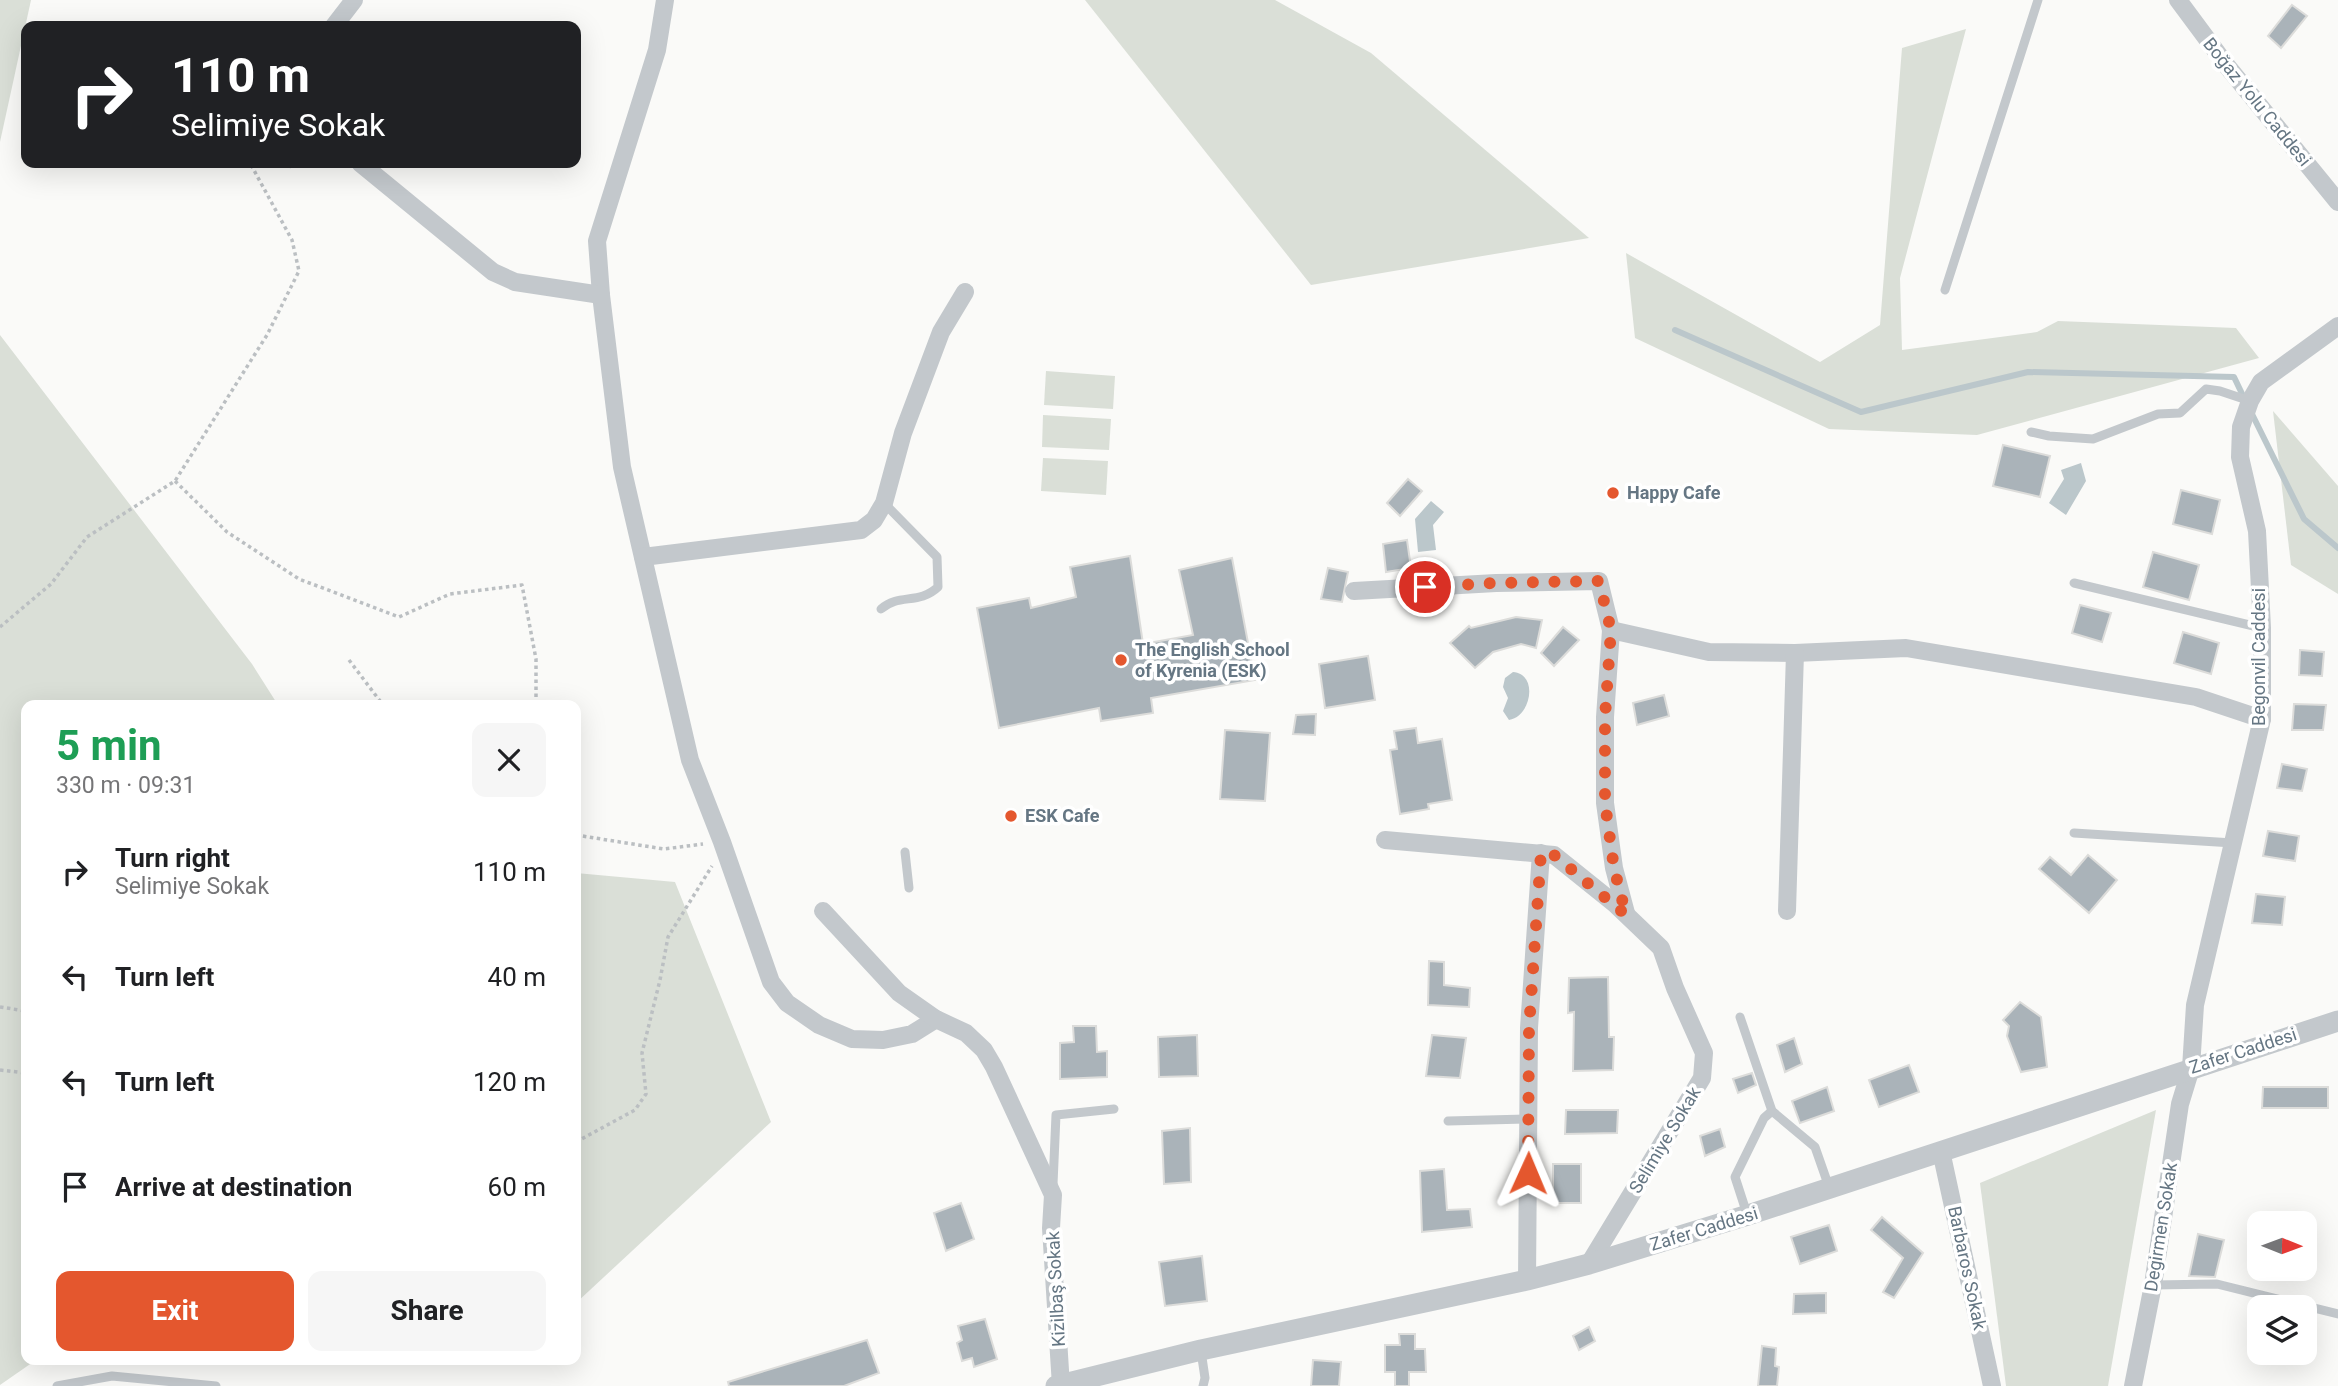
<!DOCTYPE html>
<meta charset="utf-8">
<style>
body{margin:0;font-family:Roboto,sans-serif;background:#f6f6f6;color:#202124;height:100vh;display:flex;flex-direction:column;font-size:26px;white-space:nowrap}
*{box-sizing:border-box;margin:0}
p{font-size:23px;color:#757577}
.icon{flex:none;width:38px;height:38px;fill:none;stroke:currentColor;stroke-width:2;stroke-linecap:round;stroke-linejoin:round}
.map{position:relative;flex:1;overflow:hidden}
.panel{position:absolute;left:21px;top:700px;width:560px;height:665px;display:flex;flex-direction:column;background:#fff;border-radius:14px;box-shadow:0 7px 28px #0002}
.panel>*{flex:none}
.banner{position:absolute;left:21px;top:21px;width:560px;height:147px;border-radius:14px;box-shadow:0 7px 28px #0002;background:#202124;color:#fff;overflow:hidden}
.needle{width:46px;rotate:91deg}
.tools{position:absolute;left:2247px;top:1211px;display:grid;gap:14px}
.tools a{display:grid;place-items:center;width:70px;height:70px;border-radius:14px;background:#fff;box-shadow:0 7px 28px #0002;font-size:35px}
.pin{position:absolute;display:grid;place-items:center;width:60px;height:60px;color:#fff;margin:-30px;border:4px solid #fff;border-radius:50%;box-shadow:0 2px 7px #0007}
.me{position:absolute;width:77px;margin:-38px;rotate:1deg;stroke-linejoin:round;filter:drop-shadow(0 0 5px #0008)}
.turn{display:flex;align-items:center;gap:24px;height:147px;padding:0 35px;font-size:32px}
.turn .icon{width:91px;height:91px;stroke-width:2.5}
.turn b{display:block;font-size:49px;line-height:60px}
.round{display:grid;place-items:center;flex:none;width:74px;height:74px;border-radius:14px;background:#f6f6f6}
.overview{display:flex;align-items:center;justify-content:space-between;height:119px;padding:0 35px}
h1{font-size:42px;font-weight:700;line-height:52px;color:#1e9e55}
.button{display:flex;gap:14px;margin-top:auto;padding:14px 35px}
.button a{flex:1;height:80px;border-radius:14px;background:#e4572e;color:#fff;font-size:28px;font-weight:700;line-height:80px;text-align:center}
.button a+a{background:#f6f6f6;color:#202124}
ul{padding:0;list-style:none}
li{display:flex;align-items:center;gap:21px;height:105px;padding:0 35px}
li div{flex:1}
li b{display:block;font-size:26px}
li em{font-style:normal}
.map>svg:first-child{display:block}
.green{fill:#dadfd7}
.water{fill:#bbc7cb}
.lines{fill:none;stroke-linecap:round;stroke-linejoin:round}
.stream{stroke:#bbc7cb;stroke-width:6}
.building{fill:#aab3b9;stroke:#dcdcda;stroke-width:2}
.path{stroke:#bbbfc2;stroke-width:3.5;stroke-dasharray:3.5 3.5;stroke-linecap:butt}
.service{stroke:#c3c8cc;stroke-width:9}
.minor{stroke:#c3c8cc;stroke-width:18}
.tertiary{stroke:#c3c8cc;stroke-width:21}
.route{stroke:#e4572e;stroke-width:12;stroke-dasharray:0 21.6}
.poi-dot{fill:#e4572e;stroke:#fff;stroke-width:2.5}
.labels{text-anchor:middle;stroke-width:7;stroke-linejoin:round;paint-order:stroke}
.street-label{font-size:18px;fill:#657683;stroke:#fff}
.poi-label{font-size:18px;font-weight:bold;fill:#657683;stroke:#fff;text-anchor:start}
</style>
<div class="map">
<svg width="2338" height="1386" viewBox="0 0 2338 1386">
<rect width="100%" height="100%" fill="#fafaf8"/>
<g class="green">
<path d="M 0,0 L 31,0 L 0,142 Z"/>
<path d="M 1085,0 L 1275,0 L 1371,53 L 1589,238 L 1311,285 Z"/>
<path d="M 1966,29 L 1900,278 L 1902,350 L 2037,332 L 2058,321 L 2236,328 L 2259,358 L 1977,435 L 1829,429 L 1635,338 L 1626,253 L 1820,362 L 1880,325 L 1902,48 Z"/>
<path d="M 0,335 L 252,664 L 278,705 L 26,705 L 26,1360 L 36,1360 L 0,1385 Z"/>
<path d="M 1046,371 L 1115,376 L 1113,409 L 1044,405 Z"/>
<path d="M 2273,411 L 2338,486 L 2338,594 L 2291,565 Z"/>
<path d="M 1043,415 L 1111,419 L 1109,450 L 1042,447 Z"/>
<path d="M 1043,458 L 1108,461 L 1106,495 L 1041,491 Z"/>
<path d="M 576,873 L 675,882 L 771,1122 L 576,1303 Z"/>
<path d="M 2156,1110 L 2108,1386 L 2006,1386 L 1980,1183 Z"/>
</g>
<g class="water">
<path d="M 2081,463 L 2086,481 L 2066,515 L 2049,503 L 2064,479 L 2061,470 Z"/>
<path d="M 1431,501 L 1444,512 L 1433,525 L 1436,550 L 1418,552 L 1415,519 Z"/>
<path d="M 1513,672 C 1539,674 1531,717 1509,720 L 1503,711 L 1508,698 L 1503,687 L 1505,678 Z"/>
</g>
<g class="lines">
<g class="stream">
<path d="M 1675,330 L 1861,412 L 2028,372 L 2234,377 L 2245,400"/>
<path d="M 2250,410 L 2304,519 L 2338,548"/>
</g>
</g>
<g class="building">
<path d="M 2292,5 L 2307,16 L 2281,48 L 2268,36 Z"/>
<path d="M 2003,445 L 2050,456 L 2040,497 L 1993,486 Z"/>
<path d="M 1408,479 L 1422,491 L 1400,516 L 1387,503 Z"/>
<path d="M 2181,490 L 2220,500 L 2212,534 L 2173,524 Z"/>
<path d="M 1407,540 L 1411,568 L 1386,572 L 1383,544 Z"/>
<path d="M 2153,552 L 2199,565 L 2189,600 L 2143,587 Z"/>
<path d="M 1130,556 L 1143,644 L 1193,635 L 1179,570 L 1232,558 L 1255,680 L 1151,698 L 1153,713 L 1101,721 L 1099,708 L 999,728 L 977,608 L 1029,598 L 1031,608 L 1076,597 L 1070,567 Z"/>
<path d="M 1328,568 L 1348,572 L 1342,602 L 1321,599 Z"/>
<path d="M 2080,605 L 2111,613 L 2102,642 L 2072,633 Z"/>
<path d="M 1516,617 L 1542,620 L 1536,648 L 1521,644 L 1493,652 L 1475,668 L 1450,643 L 1469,626 L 1471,628 Z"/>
<path d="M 1563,627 L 1579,640 L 1554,666 L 1541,653 Z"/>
<path d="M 2183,632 L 2219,643 L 2211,674 L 2174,663 Z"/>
<path d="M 2300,650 L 2324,652 L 2322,676 L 2299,675 Z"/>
<path d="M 1368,656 L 1375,700 L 1325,708 L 1319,664 Z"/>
<path d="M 1664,695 L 1669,716 L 1637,725 L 1633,703 Z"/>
<path d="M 2294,704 L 2326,705 L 2323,730 L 2292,730 Z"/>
<path d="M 1316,714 L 1315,735 L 1293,734 L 1296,715 Z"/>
<path d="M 1416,728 L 1418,743 L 1442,739 L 1452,800 L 1428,804 L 1429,809 L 1400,814 L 1390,750 L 1397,749 L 1394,731 Z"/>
<path d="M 1225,730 L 1270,733 L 1265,801 L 1220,799 Z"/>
<path d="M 2282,764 L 2307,769 L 2302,791 L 2277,788 Z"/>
<path d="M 2268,831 L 2299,836 L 2295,861 L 2263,856 Z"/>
<path d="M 2088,855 L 2117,880 L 2089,913 L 2039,869 L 2050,857 L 2071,875 Z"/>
<path d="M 2256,894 L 2285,897 L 2282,925 L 2252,923 Z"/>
<path d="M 1429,961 L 1444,962 L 1444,985 L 1470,988 L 1469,1007 L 1428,1005 Z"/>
<path d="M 1608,977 L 1609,1037 L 1614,1037 L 1613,1070 L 1573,1071 L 1574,1012 L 1568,1013 L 1569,978 Z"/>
<path d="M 2020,1002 L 2041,1017 L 2047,1067 L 2021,1072 L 2007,1036 L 2009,1026 L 2003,1020 Z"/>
<path d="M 1073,1026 L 1096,1026 L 1097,1052 L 1107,1051 L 1107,1077 L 1060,1079 L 1060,1043 L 1074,1042 Z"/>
<path d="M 1197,1035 L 1198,1076 L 1159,1077 L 1158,1037 Z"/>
<path d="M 1432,1035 L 1466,1038 L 1460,1078 L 1426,1076 Z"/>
<path d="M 1794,1038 L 1802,1064 L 1785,1072 L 1777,1045 Z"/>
<path d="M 1909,1065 L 1919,1092 L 1879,1107 L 1869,1080 Z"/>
<path d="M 1752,1073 L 1756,1085 L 1738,1093 L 1733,1079 Z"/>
<path d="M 1827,1087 L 1834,1111 L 1800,1123 L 1792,1101 Z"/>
<path d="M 2263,1087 L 2328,1087 L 2328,1108 L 2262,1108 Z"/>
<path d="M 1566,1110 L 1618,1110 L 1617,1133 L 1565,1134 Z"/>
<path d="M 1190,1128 L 1191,1182 L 1164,1184 L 1162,1131 Z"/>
<path d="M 1720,1129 L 1725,1147 L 1705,1156 L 1700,1136 Z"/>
<rect x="1553" y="1164" width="28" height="39"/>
<path d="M 1444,1169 L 1447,1210 L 1470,1209 L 1472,1227 L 1422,1232 L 1420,1171 Z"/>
<path d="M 961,1203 L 974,1239 L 946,1251 L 934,1213 Z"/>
<path d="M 1882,1217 L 1923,1253 L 1894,1298 L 1883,1292 L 1903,1258 L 1871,1230 Z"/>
<path d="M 1829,1225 L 1837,1251 L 1800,1264 L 1791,1237 Z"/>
<path d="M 2198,1234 L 2224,1240 L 2215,1277 L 2189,1276 Z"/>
<path d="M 1202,1256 L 1207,1301 L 1165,1306 L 1159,1262 Z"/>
<path d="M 1826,1293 L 1826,1313 L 1793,1314 L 1794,1294 Z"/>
<path d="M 985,1319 L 997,1359 L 974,1367 L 972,1358 L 962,1361 L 957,1343 L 962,1340 L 958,1326 Z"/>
<path d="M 1589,1327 L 1595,1341 L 1579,1350 L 1573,1336 Z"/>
<path d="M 1399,1334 L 1415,1334 L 1415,1349 L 1425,1349 L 1426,1372 L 1409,1372 L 1409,1386 L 1395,1386 L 1395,1372 L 1385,1372 L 1385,1345 L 1400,1345 Z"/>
<path d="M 867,1340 L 879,1373 L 844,1386 L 729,1386 L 728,1382 Z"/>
<path d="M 1762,1346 L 1776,1348 L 1775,1366 L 1779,1367 L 1777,1386 L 1758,1386 Z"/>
<path d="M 1313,1360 L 1341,1362 L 1339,1386 L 1311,1386 Z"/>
</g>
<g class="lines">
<g class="path">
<path d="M 267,163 L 294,167 L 300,163"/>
<path d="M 175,481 L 227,532 L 299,579 L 399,617 L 450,594 L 522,585 L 536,659 L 536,705"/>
<path d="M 0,627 L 51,584 L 87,537 L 175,481 L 267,335 L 299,271 L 292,240 L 250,163"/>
<path d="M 349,660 L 383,705"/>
<path d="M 576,835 L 664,849 L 703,844"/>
<path d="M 0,1007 L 26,1011"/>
<path d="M 0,1070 L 26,1073"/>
<path d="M 576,1142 L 635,1110 L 646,1094 L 642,1053 L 660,980 L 668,937 L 712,866"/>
</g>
<g class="service">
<path d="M 1945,290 L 2038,0"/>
<path d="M 2031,432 L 2049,436 L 2093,439 L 2158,414 L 2180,413 L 2206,389 L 2220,391 L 2250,401"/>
<path d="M 2074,583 L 2262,628"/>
<path d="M 881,609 C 899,593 919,605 938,587 L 937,557 L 884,503"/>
<path d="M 2074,833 L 2233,843"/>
<path d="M 905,852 L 909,888"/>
<path d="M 1740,1017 L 1772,1111 L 1815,1147 L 1829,1187"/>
<path d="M 1448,1121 L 1528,1119"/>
<path d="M 1053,1184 L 1056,1115 L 1114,1109"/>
<path d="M 1747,1214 L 1735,1177 L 1764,1118 L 1772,1111"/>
<path d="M 2153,1285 L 2217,1284 L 2338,1314"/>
<path d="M 1201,1351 L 1205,1378 L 1203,1386"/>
<path d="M 57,1386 L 112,1376 L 216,1386"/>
</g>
<g class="minor">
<path d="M 665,0 L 657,50 L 597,241 L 601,295 L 622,467 L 690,760 L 722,842 L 771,982 L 787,1003 L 819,1025 L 852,1039 L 883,1040 L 912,1034 L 936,1019"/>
<path d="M 2178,0 L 2227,66 L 2338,202"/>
<path d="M 334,26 L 354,0"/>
<path d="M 360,163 L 493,272 L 515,282 L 601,295"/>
<path d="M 643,557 L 861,530 L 874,520 L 884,503 L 903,433 L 941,332 L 965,292"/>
<path d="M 1354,591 L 1496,583 L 1599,581 L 1611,630 L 1605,717 L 1605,803 L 1614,868 L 1626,913"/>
<path d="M 1611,630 L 1709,652 L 1795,653 L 1906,648 L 2196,697 L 2262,719"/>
<path d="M 1385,840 L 1554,855 L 1615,904 L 1661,948 L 1675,988 L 1704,1053 L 1702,1078 L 1589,1264"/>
<path d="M 823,911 L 899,993 L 936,1019 L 966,1033 L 984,1050 L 994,1067 L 1053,1195 L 1051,1228 L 1061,1386"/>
<path d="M 1787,911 L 1795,653"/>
<path d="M 1941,1151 L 1992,1386"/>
<path d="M 1527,1280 L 1529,1028 L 1541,853"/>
<path d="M 2133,1386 L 2153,1285 L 2180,1104 L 2191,1068 L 2195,1005 L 2262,719 L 2262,628 L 2257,531 L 2240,457 L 2241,427 L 2250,401 L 2261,382 L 2338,326"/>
</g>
<path class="tertiary" d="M 1056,1386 L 1201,1350 L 1527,1280 L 1589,1264 L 1748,1215 L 2338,1021"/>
</g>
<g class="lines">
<path class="route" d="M 1425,587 L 1496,583 L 1599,581 L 1611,630 L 1605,717 L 1605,803 L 1614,868 L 1626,915 L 1554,855 L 1541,853 L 1529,1028 L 1528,1173"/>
</g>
<g class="poi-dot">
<circle cx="1613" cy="493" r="7"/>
<circle cx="1121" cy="660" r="7"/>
<circle cx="1011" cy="816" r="7"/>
</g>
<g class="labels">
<g class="street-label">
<text transform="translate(2257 102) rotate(51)" y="6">Boğaz Yolu Caddesi</text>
<text transform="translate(2259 657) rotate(-90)" y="6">Begonvil Caddesi</text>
<text transform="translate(2243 1051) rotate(-18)" y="6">Zafer Caddesi</text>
<text transform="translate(1665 1140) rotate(-59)" y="6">Selimiye Sokak</text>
<text transform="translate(2161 1227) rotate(-81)" y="6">Degirmen Sokak</text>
<text transform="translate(1704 1229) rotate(-17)" y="6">Zafer Caddesi</text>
<text transform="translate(1967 1268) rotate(78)" y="6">Barbaros Sokak</text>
<text transform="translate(1056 1289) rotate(-93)" y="6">Kizilbaş Sokak</text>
</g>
<g class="poi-label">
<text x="1627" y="499">Happy Cafe</text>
<text x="1135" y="656">The English School<tspan x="1135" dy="21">of Kyrenia (ESK)</tspan></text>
<text x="1025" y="822">ESK Cafe</text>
</g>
</g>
</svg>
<div class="tools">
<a><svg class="needle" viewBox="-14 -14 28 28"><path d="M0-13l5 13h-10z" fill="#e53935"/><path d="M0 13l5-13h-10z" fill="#757577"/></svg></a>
<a><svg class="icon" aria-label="layers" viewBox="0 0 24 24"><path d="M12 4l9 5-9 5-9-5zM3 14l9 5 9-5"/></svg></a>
</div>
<div class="pin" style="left:1425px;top:587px;background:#d93025"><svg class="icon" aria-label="arrive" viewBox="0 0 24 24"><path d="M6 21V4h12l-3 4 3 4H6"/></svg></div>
<svg class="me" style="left:1528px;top:1173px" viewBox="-20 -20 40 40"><path d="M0-17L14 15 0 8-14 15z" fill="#e4572e" stroke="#fff" stroke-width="4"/></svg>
<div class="banner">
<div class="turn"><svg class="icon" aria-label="right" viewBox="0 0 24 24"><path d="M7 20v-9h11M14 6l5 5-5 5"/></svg><div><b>110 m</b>Selimiye Sokak</div></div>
</div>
<section class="panel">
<div class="overview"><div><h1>5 min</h1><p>330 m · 09:31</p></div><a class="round"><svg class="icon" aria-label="close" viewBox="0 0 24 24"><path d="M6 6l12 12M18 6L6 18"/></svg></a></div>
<ul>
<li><svg class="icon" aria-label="right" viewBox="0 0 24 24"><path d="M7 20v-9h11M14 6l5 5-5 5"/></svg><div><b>Turn right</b><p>Selimiye Sokak</p></div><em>110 m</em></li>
<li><svg class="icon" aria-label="left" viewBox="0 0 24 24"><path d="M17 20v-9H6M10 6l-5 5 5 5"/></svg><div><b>Turn left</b></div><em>40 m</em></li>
<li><svg class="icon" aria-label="left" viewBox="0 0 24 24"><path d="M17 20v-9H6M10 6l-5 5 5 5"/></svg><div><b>Turn left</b></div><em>120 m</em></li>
<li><svg class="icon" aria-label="arrive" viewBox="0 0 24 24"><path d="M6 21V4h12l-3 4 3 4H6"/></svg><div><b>Arrive at destination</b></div><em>60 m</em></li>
</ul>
<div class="button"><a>Exit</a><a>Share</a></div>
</section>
</div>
